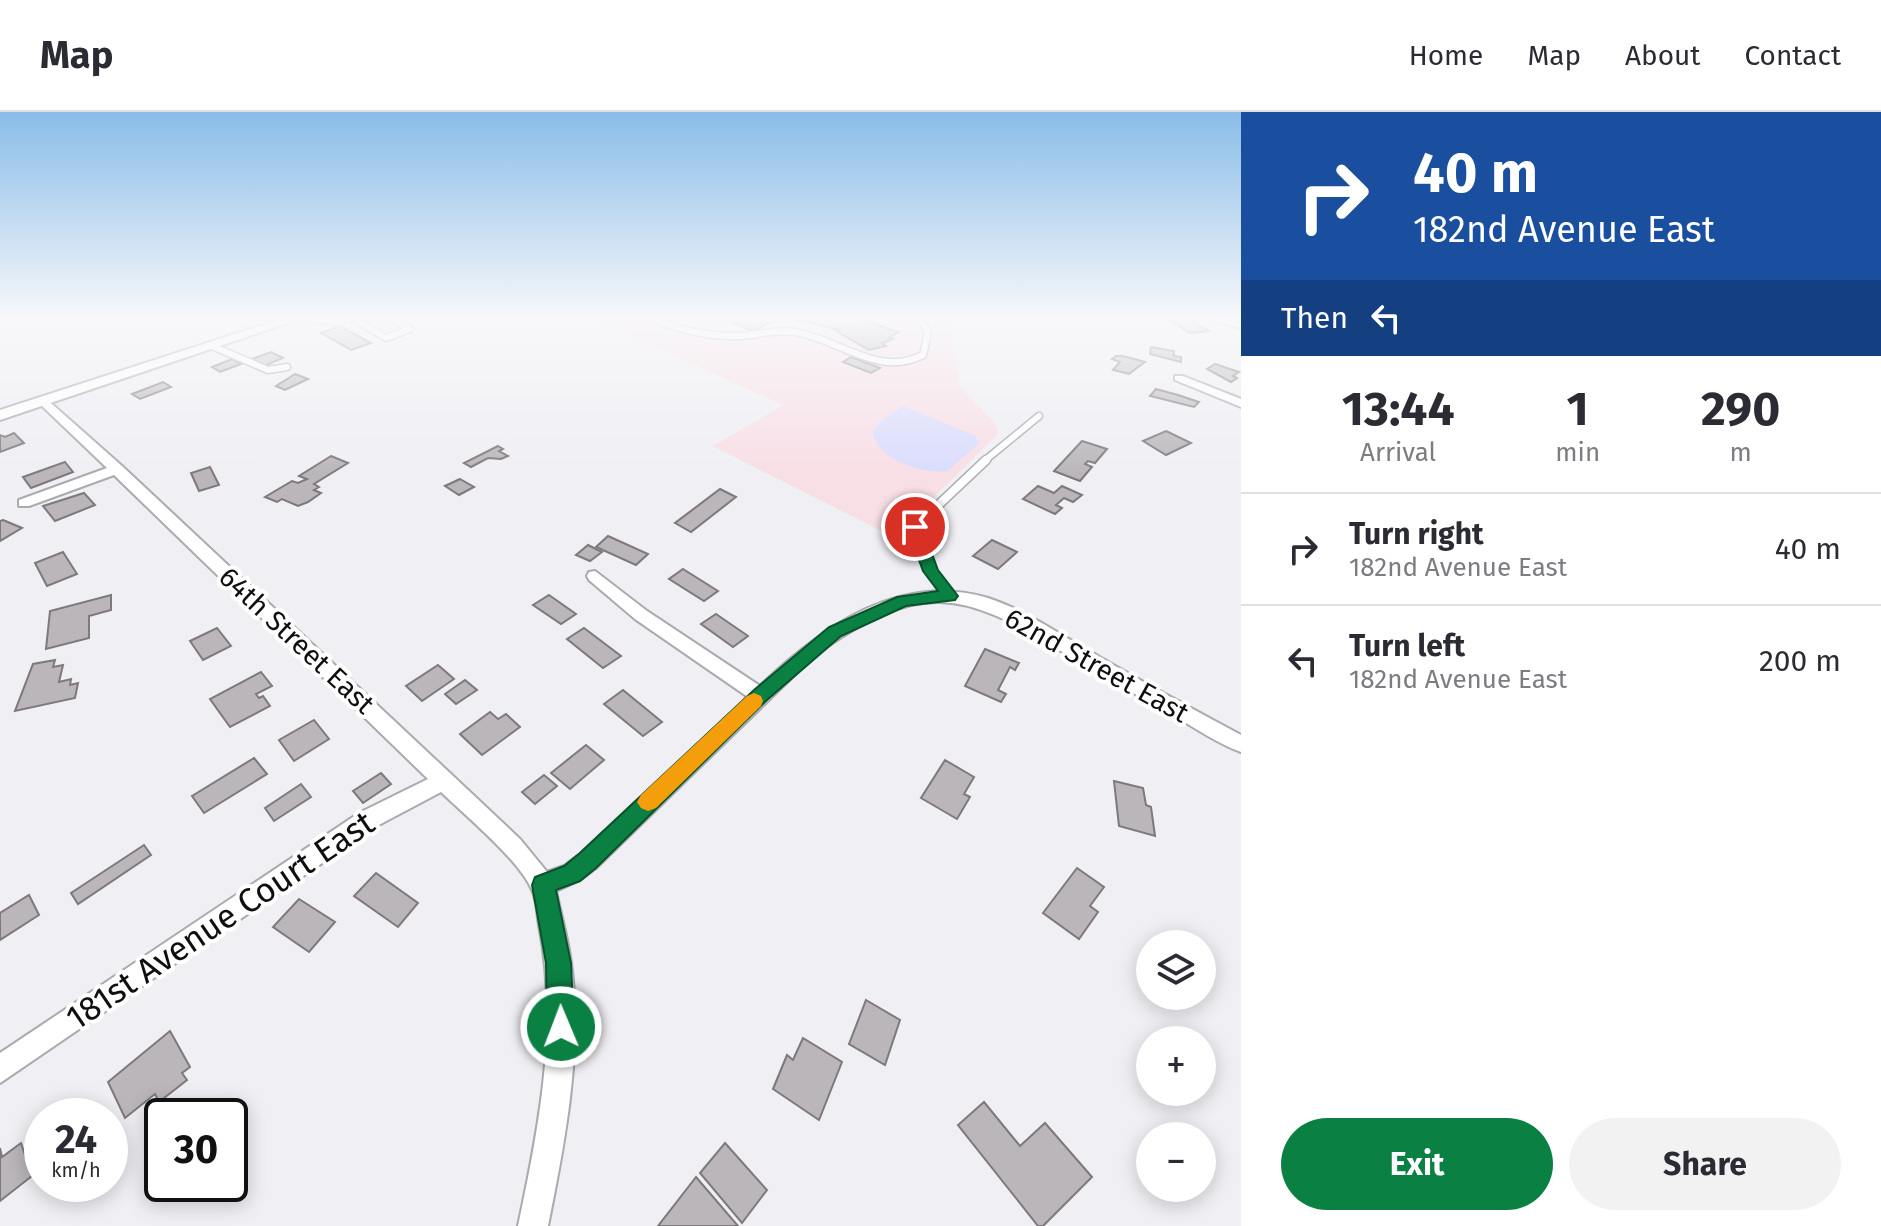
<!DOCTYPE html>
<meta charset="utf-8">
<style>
body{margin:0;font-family:"Fira Sans",sans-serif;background:#f2f2f3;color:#2b2b33;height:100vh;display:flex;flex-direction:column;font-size:30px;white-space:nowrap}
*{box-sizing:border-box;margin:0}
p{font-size:26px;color:#7c7c81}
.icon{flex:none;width:44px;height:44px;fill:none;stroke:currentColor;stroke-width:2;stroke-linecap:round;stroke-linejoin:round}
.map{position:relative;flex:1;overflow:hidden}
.side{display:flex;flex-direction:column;background:#fff;width:640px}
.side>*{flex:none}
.banner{background:#1a4fa0;color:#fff;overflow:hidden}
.controls{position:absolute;left:1136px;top:818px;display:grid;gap:16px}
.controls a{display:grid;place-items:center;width:80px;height:80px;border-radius:50%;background:#fff;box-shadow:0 4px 20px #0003;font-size:40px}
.speed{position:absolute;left:24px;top:986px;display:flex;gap:16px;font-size:40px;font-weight:700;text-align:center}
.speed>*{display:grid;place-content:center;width:104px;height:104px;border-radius:50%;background:#fff;box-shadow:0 4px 20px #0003;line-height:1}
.speed small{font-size:20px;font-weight:400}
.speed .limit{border:4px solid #111;border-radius:12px;background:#fff;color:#111}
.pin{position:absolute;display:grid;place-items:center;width:68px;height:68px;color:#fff;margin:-34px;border:4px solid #fff;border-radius:50%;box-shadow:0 2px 8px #0007}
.me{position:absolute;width:88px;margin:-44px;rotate:359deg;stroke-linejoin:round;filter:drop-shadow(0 0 6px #0008)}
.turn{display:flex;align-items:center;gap:28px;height:168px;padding:0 40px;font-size:36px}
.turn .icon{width:104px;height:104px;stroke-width:2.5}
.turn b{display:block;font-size:56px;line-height:68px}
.then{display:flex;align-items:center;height:76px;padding:0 40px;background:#0003;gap:16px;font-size:30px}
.eta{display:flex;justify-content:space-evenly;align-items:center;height:136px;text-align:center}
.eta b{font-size:48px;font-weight:700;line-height:56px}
.primary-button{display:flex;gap:16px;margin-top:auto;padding:16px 40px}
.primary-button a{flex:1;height:92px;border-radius:48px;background:#0b8043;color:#fff;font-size:32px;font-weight:700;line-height:92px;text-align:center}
.primary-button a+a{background:#f2f2f3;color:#2b2b33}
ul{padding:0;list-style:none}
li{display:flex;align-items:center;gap:24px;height:112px;padding:0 40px;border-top:2px solid #e1e1e2}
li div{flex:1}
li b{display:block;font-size:30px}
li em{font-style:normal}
header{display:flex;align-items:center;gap:48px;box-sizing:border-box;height:112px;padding:0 40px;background:#fff;border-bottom:2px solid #e1e1e2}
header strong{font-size:38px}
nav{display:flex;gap:44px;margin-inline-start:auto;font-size:28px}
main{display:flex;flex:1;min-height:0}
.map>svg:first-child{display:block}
.education{fill:#f8dee5}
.green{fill:#dadcfd}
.building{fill:#bab6ba;stroke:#7d797c;stroke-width:2}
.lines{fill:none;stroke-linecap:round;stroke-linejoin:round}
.service-far1-casing{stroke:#aaaaaf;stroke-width:9}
.service-casing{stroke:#aaaaaf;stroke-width:11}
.minor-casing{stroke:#aaaaaf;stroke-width:4}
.tertiary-casing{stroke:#aaaaaf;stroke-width:4}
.service-far1{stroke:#fff;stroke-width:6}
.service{stroke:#fff;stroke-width:8}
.minor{fill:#fff;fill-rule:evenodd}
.tertiary{fill:#fff;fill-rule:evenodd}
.route{fill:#0b8043;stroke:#07532c;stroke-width:2}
.slow{fill:#f59e0b}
.labels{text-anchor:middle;stroke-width:8;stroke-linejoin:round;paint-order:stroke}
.street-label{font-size:28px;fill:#0f0f10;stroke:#fff}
.near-street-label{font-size:34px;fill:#0f0f10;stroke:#fff}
</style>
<header>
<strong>Map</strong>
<nav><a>Home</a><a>Map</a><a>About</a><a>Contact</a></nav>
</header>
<main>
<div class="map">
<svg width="1241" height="1114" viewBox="0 0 1241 1114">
<rect width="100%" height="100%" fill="#efeff4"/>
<path class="education" d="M 593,206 L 949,206 L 960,274 L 996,312 L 998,322 L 893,425 L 713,334 L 783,293 Z"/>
<path class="green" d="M 903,294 L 974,323 L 980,331 L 947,359 C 922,362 875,347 873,319 L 882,308 Z"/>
<g class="building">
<path d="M 720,206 L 779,206 L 753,219 Z"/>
<path d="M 791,206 L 858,206 L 898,220 L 889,226 L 893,227 L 882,231 L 886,234 L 869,238 L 836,219 L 839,218 Z"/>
<path d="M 1187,206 L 1209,219 L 1190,221 L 1169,208 Z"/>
<path d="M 340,214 L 371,231 L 351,238 L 321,221 Z"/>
<path d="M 1151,235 L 1174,239 L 1174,244 L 1181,245 L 1181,250 L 1150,242 Z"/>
<path d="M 271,240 L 283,246 L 264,254 L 252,247 Z"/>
<path d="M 1116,244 L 1123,244 L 1145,250 L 1129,262 L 1113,258 L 1120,250 L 1112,247 Z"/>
<path d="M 851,245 L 880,256 L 871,261 L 843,250 Z"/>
<path d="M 232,247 L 241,252 L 220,260 L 212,255 Z"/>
<path d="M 1215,252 L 1239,260 L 1233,264 L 1237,266 L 1231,270 L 1207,257 Z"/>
<path d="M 295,262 L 308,267 L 285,278 L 276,274 Z"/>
<path d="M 163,270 L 171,275 L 140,287 L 132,282 Z"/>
<path d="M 1156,277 L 1178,283 L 1199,290 L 1194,295 L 1150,284 Z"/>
<path d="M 1166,319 L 1191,331 L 1166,343 L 1143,329 Z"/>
<path d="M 14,321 L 24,331 L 0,340 L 0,323 L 5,325 Z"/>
<path d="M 1082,329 L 1107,337 L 1095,351 L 1088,349 L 1085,352 L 1092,355 L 1080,369 L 1054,359 Z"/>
<path d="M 498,334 L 503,337 L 499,339 L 508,344 L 501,347 L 488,346 L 471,355 L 464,351 Z"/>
<path d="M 331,344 L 348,351 L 314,372 L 319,375 L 314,378 L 321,381 L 308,390 L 298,394 L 282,387 L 277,390 L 265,385 L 292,369 L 298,371 L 307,367 L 299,364 Z"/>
<path d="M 65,350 L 73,360 L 31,376 L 23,365 Z"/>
<path d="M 210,355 L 219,373 L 199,379 L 191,361 Z"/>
<path d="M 460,367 L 474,375 L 459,383 L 445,374 Z"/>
<path d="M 1038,374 L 1054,381 L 1062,374 L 1082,383 L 1073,390 L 1064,386 L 1056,393 L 1062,396 L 1055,402 L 1023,387 Z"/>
<path d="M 720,377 L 736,385 L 691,420 L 675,411 Z"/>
<path d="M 84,381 L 95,393 L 55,409 L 43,394 Z"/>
<path d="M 3,408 L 22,416 L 0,429 L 0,409 Z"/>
<path d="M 608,424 L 648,442 L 636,453 L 596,435 Z"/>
<path d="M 992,428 L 1017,440 L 998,457 L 973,444 Z"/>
<path d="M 588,433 L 602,440 L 590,449 L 576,443 Z"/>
<path d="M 63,440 L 77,462 L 47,474 L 35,451 Z"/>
<path d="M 683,457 L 718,479 L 704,489 L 669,467 Z"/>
<path d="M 111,483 L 111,498 L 89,504 L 89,526 L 46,537 L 50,499 Z"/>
<path d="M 549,483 L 576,502 L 561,512 L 533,493 Z"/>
<path d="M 716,502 L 748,524 L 733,535 L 701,512 Z"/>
<path d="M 217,516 L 231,534 L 203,548 L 190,529 Z"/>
<path d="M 584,516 L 621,544 L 603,556 L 567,527 Z"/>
<path d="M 985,537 L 1019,551 L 1015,558 L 1010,555 L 998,578 L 1006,582 L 1001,590 L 965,574 Z"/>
<path d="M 55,548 L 53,555 L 63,553 L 59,570 L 71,567 L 70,573 L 78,571 L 75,586 L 15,599 L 33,552 Z"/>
<path d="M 438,553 L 454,567 L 422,589 L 406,574 Z"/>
<path d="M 261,560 L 272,574 L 256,582 L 259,586 L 263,584 L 270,594 L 230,615 L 210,587 Z"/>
<path d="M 465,568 L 477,578 L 456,592 L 445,582 Z"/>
<path d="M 623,578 L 662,610 L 643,624 L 604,592 Z"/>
<path d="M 490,600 L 498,607 L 506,602 L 520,615 L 482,643 L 460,622 Z"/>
<path d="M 314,608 L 329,627 L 294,649 L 279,628 Z"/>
<path d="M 586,633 L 604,648 L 570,677 L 551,661 Z"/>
<path d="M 254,646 L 267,662 L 204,701 L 192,684 Z"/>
<path d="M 945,648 L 974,665 L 964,682 L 970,685 L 957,707 L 921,686 Z"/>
<path d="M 381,661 L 391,672 L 363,691 L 353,679 Z"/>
<path d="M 544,663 L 557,674 L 535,692 L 522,680 Z"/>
<path d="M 1114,669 L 1143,676 L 1146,693 L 1151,695 L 1155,724 L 1119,714 Z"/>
<path d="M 301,672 L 311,685 L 274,709 L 265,696 Z"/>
<path d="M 144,733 L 151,743 L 78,792 L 71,781 Z"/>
<path d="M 1077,756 L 1104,775 L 1090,794 L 1098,800 L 1079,827 L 1043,801 Z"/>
<path d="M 376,761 L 418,791 L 398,815 L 354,784 Z"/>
<path d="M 29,783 L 39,803 L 0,828 L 0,801 Z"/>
<path d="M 299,787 L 335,810 L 309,840 L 273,815 Z"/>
<path d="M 866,888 L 900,908 L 885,953 L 849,932 Z"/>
<path d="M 170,919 L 190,955 L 182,961 L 187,968 L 159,990 L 155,982 L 125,1006 L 108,970 Z"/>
<path d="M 803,926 L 842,950 L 819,1008 L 773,977 L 787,943 L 793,948 Z"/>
<path d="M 984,990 L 1020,1034 L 1045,1011 L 1092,1065 L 1043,1114 L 1038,1114 L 958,1013 Z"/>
<path d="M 21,1031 L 32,1064 L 0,1089 L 0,1036 L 2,1045 Z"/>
<path d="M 725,1031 L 767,1078 L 742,1111 L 700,1061 Z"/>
<path d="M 696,1065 L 738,1114 L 658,1114 Z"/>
</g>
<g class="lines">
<g class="service-far1-casing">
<g id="service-far1">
<path d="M 302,206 L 337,210 L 350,206"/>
<path d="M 353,206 L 386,226 L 410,217 L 390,206"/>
<path d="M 650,206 C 679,218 708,225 740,224 C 758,223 776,217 795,220 C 839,227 878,266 923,243 L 928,220 L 919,206"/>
<path d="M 212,234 L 268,258 L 287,255"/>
<path d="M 983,350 L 1039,304"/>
</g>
</g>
<g class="service-casing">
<path id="service" d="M 949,484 L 931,459 L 915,415 L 986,348"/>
</g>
<g class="minor-casing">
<g id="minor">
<path d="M 1210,206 L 1241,210 L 1241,216 L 1211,208 Z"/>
<path d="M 1175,264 L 1183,264 L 1241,287 L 1241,295 L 1175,268 Z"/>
<path d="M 44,285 L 122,354 L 452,663 L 520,727 L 547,760 L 564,754 L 580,742 L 748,585 L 635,507 L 589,468 L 587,464 L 589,460 L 595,459 L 647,499 L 760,574 C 821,516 899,459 988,486 C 1025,498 1057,521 1091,540 C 1140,569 1191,596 1241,623 L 1241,640 C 1218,632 1197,617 1176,605 C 1139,584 1101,564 1064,541 C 959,476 918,469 814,544 L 596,756 L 580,768 L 556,779 C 561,803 568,827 571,851 C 583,937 565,1030 548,1114 L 518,1114 C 539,1016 559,913 539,813 C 537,802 537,788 532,778 C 520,749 465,703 441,680 L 375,715 L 0,971 L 0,941 L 359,701 L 428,667 L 114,363 L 29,394 L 19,394 L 19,388 L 107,356 L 40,292 L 38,289 Z"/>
</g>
</g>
<g class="tertiary-casing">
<path id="tertiary" d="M 284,206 L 303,206 L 0,308 L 0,298 Z"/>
</g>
<use href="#service-far1" class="service-far1"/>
<use href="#service" class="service"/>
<use href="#minor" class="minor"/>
<use href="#tertiary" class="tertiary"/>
</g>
<linearGradient id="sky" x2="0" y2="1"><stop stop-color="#89bde8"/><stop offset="0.57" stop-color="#f8f8fa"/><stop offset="1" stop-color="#f8f8fa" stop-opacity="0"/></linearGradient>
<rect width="1241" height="362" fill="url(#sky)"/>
<path class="route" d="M 915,411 L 922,415 L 938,458 L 958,484 L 955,488 L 906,494 L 841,524 L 767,588 L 596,756 L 580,769 L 556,778 L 571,851 L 574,915 L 570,925 L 561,929 L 551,925 L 547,915 L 546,851 L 532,773 L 535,765 L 564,754 L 580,741 L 754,578 L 829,515 L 897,485 L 938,479 L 923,459 L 907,415 Z"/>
<path class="slow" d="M 754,581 L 761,584 L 763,589 L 761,594 L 656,696 L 648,699 L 641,696 L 637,690 L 641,683 L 747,584 Z"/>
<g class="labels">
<g class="street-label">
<text transform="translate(297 528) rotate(43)" y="10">64th Street East</text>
<text transform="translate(1097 553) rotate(29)" y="10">62nd Street East</text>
</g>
<g class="near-street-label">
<text transform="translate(220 808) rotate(-34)" y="12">181st Avenue Court East</text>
</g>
</g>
</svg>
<div class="controls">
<a><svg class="icon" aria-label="layers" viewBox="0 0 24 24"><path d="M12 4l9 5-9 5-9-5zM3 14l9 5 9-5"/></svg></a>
<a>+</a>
<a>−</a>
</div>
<div class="speed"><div>24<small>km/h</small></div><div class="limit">30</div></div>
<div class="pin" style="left:915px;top:415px;background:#d93025"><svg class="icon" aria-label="arrive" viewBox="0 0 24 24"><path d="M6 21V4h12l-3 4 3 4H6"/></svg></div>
<svg class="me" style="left:561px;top:915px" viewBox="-20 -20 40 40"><circle r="17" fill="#0b8043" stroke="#fff" stroke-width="3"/><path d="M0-11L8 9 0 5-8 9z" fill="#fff"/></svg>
</div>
<section class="side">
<div class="banner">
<div class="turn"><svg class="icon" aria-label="right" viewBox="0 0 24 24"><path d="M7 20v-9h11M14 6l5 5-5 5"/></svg><div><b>40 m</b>182nd Avenue East</div></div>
<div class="then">Then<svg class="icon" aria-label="left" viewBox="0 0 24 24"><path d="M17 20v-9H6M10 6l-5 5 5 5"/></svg></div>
</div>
<div class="eta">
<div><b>13:44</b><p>Arrival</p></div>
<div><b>1</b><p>min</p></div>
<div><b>290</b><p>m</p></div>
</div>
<ul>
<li><svg class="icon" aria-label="right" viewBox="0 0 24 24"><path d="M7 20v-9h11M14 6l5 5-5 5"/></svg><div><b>Turn right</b><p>182nd Avenue East</p></div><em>40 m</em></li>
<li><svg class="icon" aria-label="left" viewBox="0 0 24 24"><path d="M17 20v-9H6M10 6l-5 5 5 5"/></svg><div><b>Turn left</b><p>182nd Avenue East</p></div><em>200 m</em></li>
</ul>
<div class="primary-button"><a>Exit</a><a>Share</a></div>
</section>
</main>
